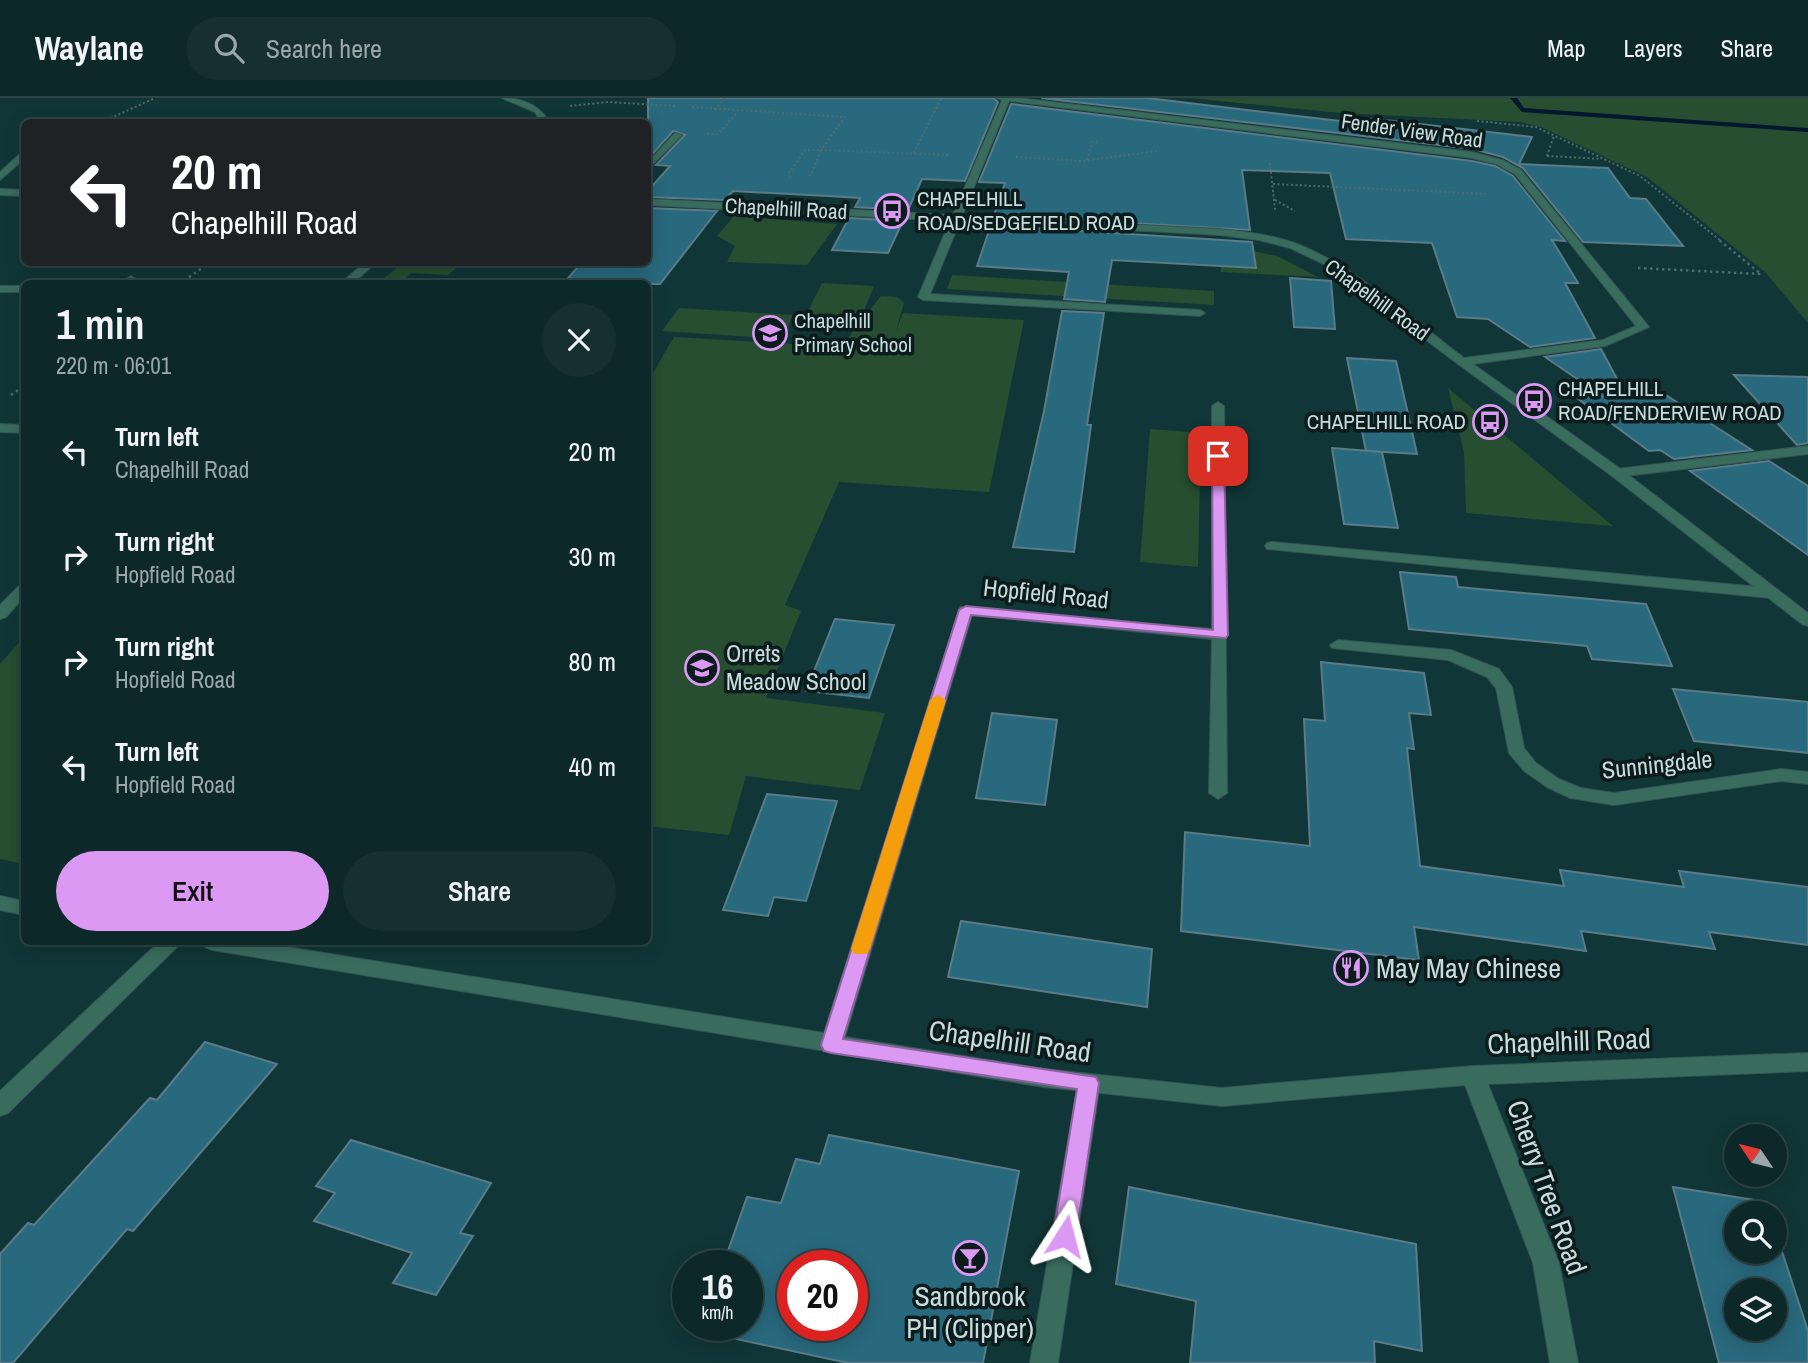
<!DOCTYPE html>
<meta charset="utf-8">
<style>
body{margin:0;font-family:"Archivo Narrow",sans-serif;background:#163031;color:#f1f3f6;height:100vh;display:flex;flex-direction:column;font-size:26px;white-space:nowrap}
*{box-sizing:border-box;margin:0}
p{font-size:23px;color:#9aa6a8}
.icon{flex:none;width:38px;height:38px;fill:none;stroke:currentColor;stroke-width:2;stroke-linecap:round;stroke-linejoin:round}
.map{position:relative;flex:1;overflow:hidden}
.drawer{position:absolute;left:21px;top:182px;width:630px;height:665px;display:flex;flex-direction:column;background:#0d2829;border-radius:10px;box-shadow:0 4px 18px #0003,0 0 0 2px #2d4446}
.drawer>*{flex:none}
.top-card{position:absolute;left:21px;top:21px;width:630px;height:147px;border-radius:10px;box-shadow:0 4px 18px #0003,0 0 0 2px #2d4446;background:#202124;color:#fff;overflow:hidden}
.needle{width:46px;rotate:305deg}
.fabs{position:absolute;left:1724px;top:1026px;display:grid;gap:14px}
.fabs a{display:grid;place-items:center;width:63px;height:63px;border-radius:50%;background:#0d2829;box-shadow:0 4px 18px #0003,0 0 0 2px #2d4446;font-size:35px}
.speed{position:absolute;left:672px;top:1152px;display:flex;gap:14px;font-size:35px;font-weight:700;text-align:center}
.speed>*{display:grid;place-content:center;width:91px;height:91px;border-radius:50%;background:#0d2829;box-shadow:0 4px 18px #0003,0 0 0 2px #2d4446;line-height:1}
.speed small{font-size:18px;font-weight:400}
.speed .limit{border:10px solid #d22;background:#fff;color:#111}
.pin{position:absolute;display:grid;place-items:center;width:60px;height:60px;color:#fff;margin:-30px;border-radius:14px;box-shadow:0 4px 10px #0006}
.me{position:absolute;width:77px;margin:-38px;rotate:9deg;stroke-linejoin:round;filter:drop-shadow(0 0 5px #0008)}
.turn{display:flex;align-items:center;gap:24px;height:147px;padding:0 35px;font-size:32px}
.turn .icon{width:91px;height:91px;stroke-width:2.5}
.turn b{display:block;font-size:49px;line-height:60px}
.round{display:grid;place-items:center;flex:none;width:74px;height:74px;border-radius:37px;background:#163031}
.headline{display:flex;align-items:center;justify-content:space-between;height:119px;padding:0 35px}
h1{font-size:42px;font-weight:600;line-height:52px}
.action{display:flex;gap:14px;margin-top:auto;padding:14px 35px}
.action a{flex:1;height:80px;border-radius:42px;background:#dc99f4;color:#111;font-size:28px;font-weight:600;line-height:80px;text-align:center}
.action a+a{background:#163031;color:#f1f3f6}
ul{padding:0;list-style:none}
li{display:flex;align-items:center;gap:21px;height:105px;padding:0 35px}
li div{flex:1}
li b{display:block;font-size:26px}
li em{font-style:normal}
header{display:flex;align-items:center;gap:42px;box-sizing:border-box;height:98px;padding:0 35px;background:#0d2829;border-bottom:2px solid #2d4446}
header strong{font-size:33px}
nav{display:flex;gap:38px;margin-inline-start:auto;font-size:24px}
.search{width:490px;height:63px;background:#163031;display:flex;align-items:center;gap:18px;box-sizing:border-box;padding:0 24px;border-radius:38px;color:#9aa6a8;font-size:26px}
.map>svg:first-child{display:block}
.green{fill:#274e30}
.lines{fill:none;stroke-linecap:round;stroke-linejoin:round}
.stream{fill:#00172d;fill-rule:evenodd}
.building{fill:#29697d;stroke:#5a7b87;stroke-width:2;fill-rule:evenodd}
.service-casing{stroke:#325455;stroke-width:2}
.minor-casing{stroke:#325455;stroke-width:2}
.path-far1{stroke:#4d6c6d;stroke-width:2;stroke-dasharray:2 2.5;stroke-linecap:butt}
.path{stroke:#4d6c6d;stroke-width:2.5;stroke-dasharray:2.5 3.5;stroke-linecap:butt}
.service{fill:#3a6c5e;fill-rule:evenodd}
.minor{fill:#3a6c5e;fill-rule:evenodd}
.route{fill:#dc99f4;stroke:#8f639f;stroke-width:2}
.slow{fill:#f59e0b}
.labels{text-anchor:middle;stroke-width:7;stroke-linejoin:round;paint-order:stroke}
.far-street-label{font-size:21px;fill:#c9dcdd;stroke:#0c1b1b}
.far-poi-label{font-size:21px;fill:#c9dcdd;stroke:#0c1b1b;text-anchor:start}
.street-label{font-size:24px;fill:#c9dcdd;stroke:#0c1b1b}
.poi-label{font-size:24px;fill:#c9dcdd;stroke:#0c1b1b;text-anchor:start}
.near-poi-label{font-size:28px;fill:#c9dcdd;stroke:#0c1b1b;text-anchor:start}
.near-street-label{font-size:28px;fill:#c9dcdd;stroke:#0c1b1b}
</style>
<header>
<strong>Waylane</strong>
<div class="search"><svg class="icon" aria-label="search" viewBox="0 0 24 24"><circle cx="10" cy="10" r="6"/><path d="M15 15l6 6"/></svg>Search here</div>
<nav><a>Map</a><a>Layers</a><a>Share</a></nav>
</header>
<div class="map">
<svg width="1808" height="1265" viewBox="0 0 1808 1265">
<rect width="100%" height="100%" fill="#113637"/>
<g class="green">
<path d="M 1190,0 L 1808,0 L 1808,225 L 1766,175 L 1647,79 L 1541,29 L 1520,24 L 1340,15 Z"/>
<path d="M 734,118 L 837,126 L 807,167 L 727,164 L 735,148 L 717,138 Z"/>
<path d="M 1221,146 L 1277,158 L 1318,179 L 1221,174 Z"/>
<path d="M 403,165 L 403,164 L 462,165 L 448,177 L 411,175 L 404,182 L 413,183 L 410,185 L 378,185 Z"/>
<path d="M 952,177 L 1214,193 L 1214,207 L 947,191 Z"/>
<path d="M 822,185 L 874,188 L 858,227 L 881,198 L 897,199 L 904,205 L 896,233 L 903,215 L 1024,222 L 989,394 L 839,384 L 785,507 L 801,513 L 766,600 L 885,615 L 860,692 L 746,678 L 729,737 L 648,728 L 648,278 L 651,278 L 674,239 L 843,249 L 855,230 L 801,227 Z"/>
<path d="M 679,210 L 794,217 L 781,241 L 662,233 Z"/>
<path d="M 1448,290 L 1613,428 L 1466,415 L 1464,354 Z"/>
<path d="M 1150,331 L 1201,335 L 1198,469 L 1140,464 Z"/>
<path d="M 24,539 L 24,700 L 21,704 L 24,706 L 24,766 L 0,761 L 0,566 Z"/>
</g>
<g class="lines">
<path class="stream" d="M 1510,0 L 1517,0 L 1524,10 L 1808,30 L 1808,34 L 1522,14 Z"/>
</g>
<g class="building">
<path d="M 648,0 L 993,0 L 998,4 L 965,83 L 922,81 L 908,112 L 855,109 L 860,100 L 828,98 L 733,93 L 725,102 L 648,99 L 648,93 L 670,68 L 656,67 L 685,37 L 673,33 L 648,61 Z"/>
<path d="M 1041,0 L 1147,0 L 1340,23 L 1342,19 L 1394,23 L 1532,39 L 1519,66 L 1608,70 L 1630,100 L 1646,101 L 1683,148 L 1583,144 L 1523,70 L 1503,59 L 1473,51 Z"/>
<path d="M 1011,6 L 1472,63 L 1495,68 L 1513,78 L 1565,143 L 1552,142 L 1578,185 L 1565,185 L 1595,240 L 1530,249 L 1488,221 L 1457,219 L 1432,145 L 1346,141 L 1330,75 L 1242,72 L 1250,132 L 994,117 L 1005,85 L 979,84 Z"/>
<path d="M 648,110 L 717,113 L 660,186 L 563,186 L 582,164 L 648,164 Z"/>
<path d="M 849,120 L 903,123 L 888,155 L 832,152 Z"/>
<path d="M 991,127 L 1252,144 L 1256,170 L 1112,162 L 1105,204 L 1064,201 L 1069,174 L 977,168 Z"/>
<path d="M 1290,180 L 1331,183 L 1335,231 L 1294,229 Z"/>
<path d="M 1062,213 L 1104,215 L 1087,327 L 1091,327 L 1074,454 L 1013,449 L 1044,313 Z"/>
<path d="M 1601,251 L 1625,296 L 1658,292 L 1752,352 L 1674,361 L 1660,352 L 1649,353 L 1577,300 L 1602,298 L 1545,259 Z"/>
<path d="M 1347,260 L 1396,263 L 1417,356 L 1366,353 Z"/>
<path d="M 1734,277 L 1808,279 L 1808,345 L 1797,347 Z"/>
<path d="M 1332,350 L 1382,354 L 1398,430 L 1344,426 Z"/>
<path d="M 1769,363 L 1808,388 L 1808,457 L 1690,373 Z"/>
<path d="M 1400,474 L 1456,479 L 1458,489 L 1646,506 L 1672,568 L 1592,561 L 1587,548 L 1409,531 Z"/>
<path d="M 835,521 L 894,527 L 869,600 L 806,593 Z"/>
<path d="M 1321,564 L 1424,575 L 1431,617 L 1409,615 L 1414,651 L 1407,650 L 1420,768 L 1564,788 L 1560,772 L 1684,789 L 1679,773 L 1808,789 L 1808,847 L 1709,834 L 1715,851 L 1581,833 L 1586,853 L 1414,829 L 1419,862 L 1181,833 L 1185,734 L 1310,748 L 1304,621 L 1325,623 Z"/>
<path d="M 1673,591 L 1808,604 L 1808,655 L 1694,643 Z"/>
<path d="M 992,615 L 1057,622 L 1045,707 L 976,700 Z"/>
<path d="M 767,696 L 837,703 L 806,803 L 774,799 L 768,818 L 723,812 Z"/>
<path d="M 961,823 L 1152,851 L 1147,909 L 948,879 Z"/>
<path d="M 205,944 L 277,966 L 133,1133 L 127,1131 L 13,1265 L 0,1265 L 0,1156 L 28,1125 L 34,1127 L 150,1000 L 157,1002 Z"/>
<path d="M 829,1037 L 1019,1073 L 983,1265 L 848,1265 L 699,1233 L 701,1227 L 747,1227 L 747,1167 L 723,1167 L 747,1099 L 781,1105 L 796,1061 L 820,1066 ZM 793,1167 L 852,1167 L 852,1227 L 793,1227 Z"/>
<path d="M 351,1042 L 491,1085 L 460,1135 L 473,1138 L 436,1197 L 393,1185 L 412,1155 L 314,1123 L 335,1095 L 316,1088 Z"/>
<path d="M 1129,1089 L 1416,1146 L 1422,1253 L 1374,1243 L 1375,1265 L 1190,1265 L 1196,1203 L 1116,1186 Z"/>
<path d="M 1673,1089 L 1767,1104 L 1770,1115 L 1736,1115 L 1736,1153 L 1774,1153 L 1774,1129 L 1808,1233 L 1808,1265 L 1719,1265 ZM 1736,1192 L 1774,1192 L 1774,1230 L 1736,1230 Z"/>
</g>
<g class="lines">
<g class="service-casing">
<g id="service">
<path d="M 675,35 L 682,37 L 648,71 L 648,64 Z"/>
<path d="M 1808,348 L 1808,356 L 1617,379 L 1610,375 L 1617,371 Z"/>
<path d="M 1272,444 L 1771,490 L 1779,495 L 1771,500 L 1267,451 L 1265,448 L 1267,445 Z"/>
<path d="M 1089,976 L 1097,978 L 1100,985 L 1058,1265 L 1030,1265 L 1078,985 L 1081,978 Z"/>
</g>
</g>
<g class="minor-casing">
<g id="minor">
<path d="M 502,0 C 520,0 538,6 547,21 L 545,24 L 537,24 L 539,21 L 535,14 Z"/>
<path d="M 996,0 L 1019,0 L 1472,54 L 1502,62 L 1521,72 L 1649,229 L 1605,248 L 1473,266 L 1622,372 L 1808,515 L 1808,528 L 1802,526 L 1612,378 L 1458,266 L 1328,168 L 1290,150 L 1259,142 L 1220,137 L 960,123 L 930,196 L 1200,212 L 1205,215 L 1200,218 L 923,202 L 918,199 L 950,123 L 648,107 L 648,101 L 953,117 L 1002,2 ZM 1009,3 L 1472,60 L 1496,66 L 1515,76 L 1636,228 L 1603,242 L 1464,260 C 1413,222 1358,171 1300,147 C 1275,137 1246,134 1220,131 L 962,118 Z"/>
<path d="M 21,55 L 24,55 L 24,61 L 0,82 L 0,74 Z"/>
<path d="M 0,91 L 24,92 L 24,98 L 0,97 Z"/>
<path d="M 365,164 L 377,164 L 352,186 L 340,186 Z"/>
<path d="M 131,178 L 136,181 L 131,186 L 118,186 Z"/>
<rect x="0" y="188" width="24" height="6"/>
<path d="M 1218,304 L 1224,308 L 1227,695 L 1218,701 L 1209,695 L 1212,541 L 972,517 L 845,939 L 1044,971 L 1222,990 L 1473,968 L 1808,955 L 1808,973 L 1488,986 L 1559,1165 L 1578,1265 L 1550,1265 L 1533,1165 L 1465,987 L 1222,1008 L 1044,989 L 212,852 L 205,849 L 202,844 L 256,844 L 824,935 L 960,509 L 1212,531 L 1212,308 Z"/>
<path d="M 0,326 L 24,327 L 24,335 L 0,334 Z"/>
<path d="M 24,486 L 24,499 L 6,519 L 0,521 L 0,507 L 19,488 Z"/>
<path d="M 1338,542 L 1451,552 L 1499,571 L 1512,589 L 1524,650 L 1536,665 L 1559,681 L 1581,690 L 1614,695 L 1781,671 L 1808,674 L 1808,686 L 1781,683 L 1614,707 L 1570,700 L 1547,689 L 1524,673 L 1509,655 L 1496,590 L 1487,579 L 1448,562 L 1332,550 L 1330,547 Z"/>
<path d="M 0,798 L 24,803 L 24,817 L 0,812 Z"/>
<path d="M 159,844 L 182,844 L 8,1015 L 0,1018 L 0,993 Z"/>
</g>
</g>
<g class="path-far1">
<path d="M 570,8 L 608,4 L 676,8"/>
<path d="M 692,9 L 845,19 L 821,52 L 948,57"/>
<path d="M 715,12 L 725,0"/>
<path d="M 1477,23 L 1536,29 L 1640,78 L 1721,143"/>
<path d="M 102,24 L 155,0"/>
<path d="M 404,24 L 430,24"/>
<path d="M 707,36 L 718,36 L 738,14"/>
<path d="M 914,55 L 941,0"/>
<path d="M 1547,58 L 1601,61"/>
<path d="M 1547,58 L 1554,38"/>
<path d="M 1016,59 L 1083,63 L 1157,53"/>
<path d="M 1087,62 L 1092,44 L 1097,44"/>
<path d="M 1270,65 L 1275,112"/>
<path d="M 790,79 L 788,76 L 805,52 L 821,52 L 811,77 L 806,78"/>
<path d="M 1273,86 L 1488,96"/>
<path d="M 1275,102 L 1295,113"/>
</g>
<g class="path">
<path d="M 1638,170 L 1761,176 L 1719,142"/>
<path d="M 179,186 L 211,164"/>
<path d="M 11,297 L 24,288"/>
</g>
<use href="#service" class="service"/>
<use href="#minor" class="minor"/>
</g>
<path class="route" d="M 1218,355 L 1224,358 L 1228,537 L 1226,540 L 971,517 L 843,941 L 1096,979 L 1099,985 L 1076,1138 L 1073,1145 L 1065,1148 L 1056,1145 L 1053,1138 L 1077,991 L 831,955 L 824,953 L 821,947 L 959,512 L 966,508 L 1213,532 L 1212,358 Z"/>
<path class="slow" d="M 938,597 L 946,602 L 870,851 L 867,856 L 854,856 L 851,851 L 930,602 Z"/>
<defs>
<g id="bus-ring" transform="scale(1.75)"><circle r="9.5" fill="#0c1b1b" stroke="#dc99f4" stroke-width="1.5"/><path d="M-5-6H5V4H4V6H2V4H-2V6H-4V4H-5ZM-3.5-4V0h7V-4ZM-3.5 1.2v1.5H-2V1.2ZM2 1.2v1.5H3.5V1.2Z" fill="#dc99f4"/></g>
<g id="school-ring" transform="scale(1.75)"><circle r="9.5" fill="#0c1b1b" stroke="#dc99f4" stroke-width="1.5"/><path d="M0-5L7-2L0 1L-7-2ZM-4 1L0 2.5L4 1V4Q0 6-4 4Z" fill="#dc99f4"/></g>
<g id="restaurant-ring" transform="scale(1.75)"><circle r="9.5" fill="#0c1b1b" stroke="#dc99f4" stroke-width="1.5"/><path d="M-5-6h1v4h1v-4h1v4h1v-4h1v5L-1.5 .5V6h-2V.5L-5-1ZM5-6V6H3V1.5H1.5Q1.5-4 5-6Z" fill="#dc99f4"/></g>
<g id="bar-ring" transform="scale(1.75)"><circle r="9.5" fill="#0c1b1b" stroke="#dc99f4" stroke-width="1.5"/><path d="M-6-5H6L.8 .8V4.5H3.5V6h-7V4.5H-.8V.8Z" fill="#dc99f4"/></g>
</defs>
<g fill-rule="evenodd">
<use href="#bus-ring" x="892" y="113"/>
<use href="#school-ring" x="770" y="235"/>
<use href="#bus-ring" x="1534" y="303"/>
<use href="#bus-ring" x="1490" y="324"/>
<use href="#school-ring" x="702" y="570"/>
<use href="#restaurant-ring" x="1351" y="870"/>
<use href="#bar-ring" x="970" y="1160"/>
</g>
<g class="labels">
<g class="far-street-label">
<text transform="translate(1412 33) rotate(8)" y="7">Fender View Road</text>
<text transform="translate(786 111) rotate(3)" y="7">Chapelhill Road</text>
<text transform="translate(1377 202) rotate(36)" y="7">Chapelhill Road</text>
</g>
<g class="far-poi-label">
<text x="917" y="108">CHAPELHILL<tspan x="917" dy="24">ROAD/SEDGEFIELD ROAD</tspan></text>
<text x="794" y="230">Chapelhill<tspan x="794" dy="24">Primary School</tspan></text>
<text x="1558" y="298">CHAPELHILL<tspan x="1558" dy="24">ROAD/FENDERVIEW ROAD</tspan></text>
<text x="1466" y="331" text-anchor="end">CHAPELHILL ROAD</text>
</g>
<g class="street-label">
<text transform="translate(1046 496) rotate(6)" y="8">Hopfield Road</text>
<text transform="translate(1657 667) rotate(-6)" y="8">Sunningdale</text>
</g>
<g class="poi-label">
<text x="726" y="564">Orrets<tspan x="726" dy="28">Meadow School</tspan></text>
</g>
<g class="near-poi-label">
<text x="1376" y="880">May May Chinese</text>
<text x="970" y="1208" text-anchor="middle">Sandbrook<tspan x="970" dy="32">PH (Clipper)</tspan></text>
</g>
<g class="near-street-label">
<text transform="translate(1010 943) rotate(8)" y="10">Chapelhill Road</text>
<text transform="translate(1569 943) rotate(-2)" y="10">Chapelhill Road</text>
<text transform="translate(1547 1089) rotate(70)" y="10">Cherry Tree Road</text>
</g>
</g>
</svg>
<div class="fabs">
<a><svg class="needle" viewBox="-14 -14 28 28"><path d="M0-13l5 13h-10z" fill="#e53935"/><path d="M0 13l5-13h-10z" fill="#9aa6a8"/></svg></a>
<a><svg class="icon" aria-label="search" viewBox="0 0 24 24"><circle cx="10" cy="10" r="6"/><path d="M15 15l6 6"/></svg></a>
<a><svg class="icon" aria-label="layers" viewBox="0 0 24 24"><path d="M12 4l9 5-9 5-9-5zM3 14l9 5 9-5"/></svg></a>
</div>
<div class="speed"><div>16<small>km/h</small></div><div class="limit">20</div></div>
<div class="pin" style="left:1218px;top:358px;background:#d93025"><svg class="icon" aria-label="arrive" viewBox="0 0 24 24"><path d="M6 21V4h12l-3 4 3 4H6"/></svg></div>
<svg class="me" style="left:1065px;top:1138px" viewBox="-20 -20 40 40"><path d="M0-17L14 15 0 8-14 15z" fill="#dc99f4" stroke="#fff" stroke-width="4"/></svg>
<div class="top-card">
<div class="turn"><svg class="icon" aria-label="left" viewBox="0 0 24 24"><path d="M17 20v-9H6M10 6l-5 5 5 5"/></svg><div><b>20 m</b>Chapelhill Road</div></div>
</div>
<section class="drawer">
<div class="headline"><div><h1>1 min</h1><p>220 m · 06:01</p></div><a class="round"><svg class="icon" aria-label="close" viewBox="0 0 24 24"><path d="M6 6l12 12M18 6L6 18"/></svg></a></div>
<ul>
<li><svg class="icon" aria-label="left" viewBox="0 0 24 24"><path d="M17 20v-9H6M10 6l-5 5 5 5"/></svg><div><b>Turn left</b><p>Chapelhill Road</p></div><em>20 m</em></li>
<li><svg class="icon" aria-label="right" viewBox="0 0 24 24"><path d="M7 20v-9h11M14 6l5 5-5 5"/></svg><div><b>Turn right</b><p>Hopfield Road</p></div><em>30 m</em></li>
<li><svg class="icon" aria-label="right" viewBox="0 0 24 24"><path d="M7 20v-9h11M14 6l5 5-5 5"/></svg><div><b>Turn right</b><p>Hopfield Road</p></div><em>80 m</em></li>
<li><svg class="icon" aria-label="left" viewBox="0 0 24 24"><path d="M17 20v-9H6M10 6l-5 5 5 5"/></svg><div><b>Turn left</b><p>Hopfield Road</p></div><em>40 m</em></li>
</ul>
<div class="action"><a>Exit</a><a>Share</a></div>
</section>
</div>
